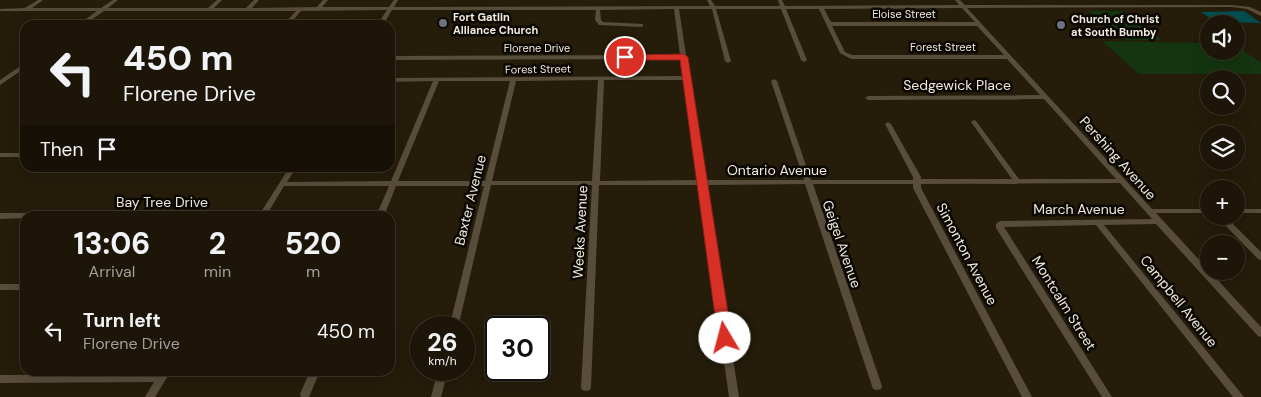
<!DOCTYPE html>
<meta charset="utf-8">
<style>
body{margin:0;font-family:"DM Sans",sans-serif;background:#292216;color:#f1f3f6;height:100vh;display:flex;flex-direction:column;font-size:19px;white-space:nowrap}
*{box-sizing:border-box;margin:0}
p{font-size:16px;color:#a09f9c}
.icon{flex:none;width:28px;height:28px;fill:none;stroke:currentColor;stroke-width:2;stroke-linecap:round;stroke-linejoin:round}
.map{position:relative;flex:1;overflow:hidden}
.drawer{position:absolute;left:20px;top:211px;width:375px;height:165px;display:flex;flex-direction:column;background:#1c1508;border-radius:15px;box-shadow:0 5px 20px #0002,0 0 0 1px #3a3429}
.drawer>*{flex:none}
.guide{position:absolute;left:20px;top:20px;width:375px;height:152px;border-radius:15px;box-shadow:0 5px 20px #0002,0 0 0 1px #3a3429;background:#1c1508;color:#f1f3f6;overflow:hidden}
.controls{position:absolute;left:1200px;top:15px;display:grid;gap:10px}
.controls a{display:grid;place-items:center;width:45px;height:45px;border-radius:50%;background:#1c1508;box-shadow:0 5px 20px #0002,0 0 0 1px #3a3429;font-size:25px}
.speed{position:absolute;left:410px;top:316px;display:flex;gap:10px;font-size:25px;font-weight:700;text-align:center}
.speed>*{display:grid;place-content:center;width:65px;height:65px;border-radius:50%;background:#1c1508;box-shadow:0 5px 20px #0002,0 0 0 1px #3a3429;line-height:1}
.speed small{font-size:12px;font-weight:400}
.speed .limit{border:2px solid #111;border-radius:8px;background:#fff;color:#111}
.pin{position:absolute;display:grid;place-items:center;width:42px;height:42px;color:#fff;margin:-21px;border:2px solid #fff;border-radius:50%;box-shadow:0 1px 5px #0007}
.me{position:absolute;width:55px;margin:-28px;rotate:352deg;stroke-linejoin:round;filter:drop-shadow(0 0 4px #0008)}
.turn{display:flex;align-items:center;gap:18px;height:105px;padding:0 20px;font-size:22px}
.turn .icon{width:65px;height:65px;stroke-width:2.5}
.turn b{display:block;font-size:35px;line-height:42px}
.then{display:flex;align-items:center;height:48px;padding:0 20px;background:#0003;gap:10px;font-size:19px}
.eta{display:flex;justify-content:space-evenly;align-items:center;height:85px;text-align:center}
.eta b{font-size:30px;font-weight:700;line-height:35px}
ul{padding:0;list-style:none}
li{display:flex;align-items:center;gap:15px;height:70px;padding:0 20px}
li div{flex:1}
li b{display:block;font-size:19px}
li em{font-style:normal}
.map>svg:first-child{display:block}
.green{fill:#14350f}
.water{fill:#004e50}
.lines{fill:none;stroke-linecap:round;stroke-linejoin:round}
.minor{fill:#584d3a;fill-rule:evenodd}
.route{fill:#d93025;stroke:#8d1f18}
.worship-dot{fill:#6b7280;stroke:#0b0702;stroke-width:2}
.labels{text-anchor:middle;stroke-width:5;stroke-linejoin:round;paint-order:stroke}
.far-street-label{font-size:11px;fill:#f0eadf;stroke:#0b0702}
.far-poi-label{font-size:11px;font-weight:bold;fill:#f0eadf;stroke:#0b0702;text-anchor:start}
.street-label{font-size:14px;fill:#f0eadf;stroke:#0b0702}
</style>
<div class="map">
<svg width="1261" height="397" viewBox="0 0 1261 397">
<rect width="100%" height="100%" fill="#251c0a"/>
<g class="green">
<path d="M 1089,11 L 1122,11 L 1162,40 L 1126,40 Z"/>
<path d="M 1102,41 L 1209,43 L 1209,51 L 1236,51 L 1236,45 L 1261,63 L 1261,74 L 1139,74 Z"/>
</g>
<path class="water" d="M 1244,11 L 1261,23 L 1216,22 L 1201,12 Z"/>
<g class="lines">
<g class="minor">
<path d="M 38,0 L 43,0 L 32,8 L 101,8 L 113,0 L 118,0 L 108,8 L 208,8 L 217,0 L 222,0 L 214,8 L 246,8 L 254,0 L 259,0 L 252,8 L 317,7 L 323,0 L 328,0 L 322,7 L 389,7 L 394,0 L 398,0 L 394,7 L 710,6 L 707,0 L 711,0 L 715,6 L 780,6 L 778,0 L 782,0 L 785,6 L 959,5 L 955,0 L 960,0 L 965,5 L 1232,5 L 1250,7 L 1261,12 L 1261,16 L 1247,9 L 1232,7 L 967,8 L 1152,209 L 1209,209 L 1209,213 L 1156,213 L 1261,327 L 1261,337 L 1258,336 L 1156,224 L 1104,225 L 1244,397 L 1233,397 L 1096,225 L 1004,227 L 1112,397 L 1102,397 L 996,228 L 996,224 L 1000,221 L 1152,219 L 1120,183 L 921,184 L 921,188 L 1032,397 L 1022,397 L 913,188 L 913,184 L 813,184 L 882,386 L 881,389 L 877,390 L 873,389 L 872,386 L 805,184 L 706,185 L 739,397 L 729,397 L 699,185 L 599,185 L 591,387 L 590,390 L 586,391 L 582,390 L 581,387 L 592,185 L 491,185 L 458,328 L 449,328 L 484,186 L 396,186 L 384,216 L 376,216 L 389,186 L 284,186 L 266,216 L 25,216 L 25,218 L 0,219 L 0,213 L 261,212 L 289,168 L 296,168 L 287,182 L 391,181 L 433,81 L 390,82 L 390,78 L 683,76 L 681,59 L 390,60 L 390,56 L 680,55 L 674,9 L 600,10 L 601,20 L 603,22 L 643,24 L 643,26 L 641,27 L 599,25 L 595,20 L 596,10 L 392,10 L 383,25 L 377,25 L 387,10 L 301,11 L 289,25 L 283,25 L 296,11 L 104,11 L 84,25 L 78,25 L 97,11 L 0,11 L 0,9 L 25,8 ZM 962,8 L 975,22 L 831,22 L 824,9 ZM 679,9 L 712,9 L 725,61 L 728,63 L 731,61 L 716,9 L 781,9 L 801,60 L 804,62 L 807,60 L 786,9 L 819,9 L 840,53 L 851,59 L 1007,59 L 1040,95 L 868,96 L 865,98 L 868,100 L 1044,99 L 1116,179 L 1019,179 L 976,121 L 974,120 L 971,122 L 1012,179 L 921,179 L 921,177 L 891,124 L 888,122 L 885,124 L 913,177 L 913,180 L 811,180 L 777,81 L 774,79 L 771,81 L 804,180 L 705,180 ZM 832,26 L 977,26 L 1004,55 L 852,55 L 845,52 ZM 598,80 L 592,181 L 492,181 L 516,81 ZM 604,80 L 684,80 L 698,180 L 600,181 ZM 439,81 L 510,81 L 485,181 L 398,181 Z"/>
<path d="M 25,63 L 25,68 L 0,85 L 0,80 Z"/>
<rect x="0" y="153" width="25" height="4"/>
<rect x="1236" y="209" width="25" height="4"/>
<path d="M 1216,216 L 1225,216 L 1261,252 L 1261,260 L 1258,259 Z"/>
<rect x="0" y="284" width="25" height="6"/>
<path d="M 438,370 L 448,370 L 441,397 L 431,397 Z"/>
<path d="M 161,371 L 171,371 L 155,397 L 145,397 L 154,382 L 0,383 L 0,375 L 159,374 Z"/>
<path d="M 310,371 L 320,371 L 309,397 L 301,397 L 300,394 Z"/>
</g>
</g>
<path class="route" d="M 684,54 L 688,57 L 732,338 L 730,342 L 720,342 L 718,338 L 680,60 L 625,60 L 621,57 L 625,55 Z"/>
<g class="worship-dot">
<circle cx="443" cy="23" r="5"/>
<circle cx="1061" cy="25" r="5"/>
</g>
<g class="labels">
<g class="far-street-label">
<text x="904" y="18">Eloise Street</text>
<text x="943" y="51">Forest Street</text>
<text x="537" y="52">Florene Drive</text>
<text transform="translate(538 69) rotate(-1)" y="4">Forest Street</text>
</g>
<g class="far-poi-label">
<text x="453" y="21">Fort Gatlin<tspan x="453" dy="13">Alliance Church</tspan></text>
<text x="1071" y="23">Church of Christ<tspan x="1071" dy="13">at South Bumby</tspan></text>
</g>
<g class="street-label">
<text x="957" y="90">Sedgewick Place</text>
<text transform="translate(1118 158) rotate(48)" y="5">Pershing Avenue</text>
<text x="777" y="175">Ontario Avenue</text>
<text transform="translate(470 200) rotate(-76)" y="5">Baxter Avenue</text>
<text x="162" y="207">Bay Tree Drive</text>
<text x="1079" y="214">March Avenue</text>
<text transform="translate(580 232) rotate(-87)" y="5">Weeks Avenue</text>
<text transform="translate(842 244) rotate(71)" y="5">Geigel Avenue</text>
<text transform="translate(967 254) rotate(62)" y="5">Simonton Avenue</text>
<text transform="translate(1179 301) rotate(51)" y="5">Campbell Avenue</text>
<text transform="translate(1064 303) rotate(58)" y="5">Montcalm Street</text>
</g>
</g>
</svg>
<div class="controls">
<a><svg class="icon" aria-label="sound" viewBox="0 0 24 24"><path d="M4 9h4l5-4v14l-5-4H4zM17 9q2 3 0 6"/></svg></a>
<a><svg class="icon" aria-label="search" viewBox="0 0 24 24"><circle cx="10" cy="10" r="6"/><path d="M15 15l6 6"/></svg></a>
<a><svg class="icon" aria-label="layers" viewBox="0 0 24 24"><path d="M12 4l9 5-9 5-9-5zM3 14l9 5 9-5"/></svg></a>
<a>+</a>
<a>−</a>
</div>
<div class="speed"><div>26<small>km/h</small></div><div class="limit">30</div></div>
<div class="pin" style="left:625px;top:57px;background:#d93025"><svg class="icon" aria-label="arrive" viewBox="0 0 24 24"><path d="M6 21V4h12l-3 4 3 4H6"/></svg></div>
<svg class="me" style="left:725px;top:338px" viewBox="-20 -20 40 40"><circle r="19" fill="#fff"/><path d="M0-13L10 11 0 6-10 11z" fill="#d93025"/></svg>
<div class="guide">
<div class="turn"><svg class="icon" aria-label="left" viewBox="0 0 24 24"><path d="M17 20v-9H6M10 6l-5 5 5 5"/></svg><div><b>450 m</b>Florene Drive</div></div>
<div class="then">Then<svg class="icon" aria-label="arrive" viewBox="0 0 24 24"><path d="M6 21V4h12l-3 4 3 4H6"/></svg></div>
</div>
<section class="drawer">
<div class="eta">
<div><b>13:06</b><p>Arrival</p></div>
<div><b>2</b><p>min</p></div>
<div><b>520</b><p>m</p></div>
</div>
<ul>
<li><svg class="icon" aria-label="left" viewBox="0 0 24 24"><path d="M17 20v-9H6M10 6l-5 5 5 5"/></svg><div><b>Turn left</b><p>Florene Drive</p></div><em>450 m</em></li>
</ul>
</section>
</div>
